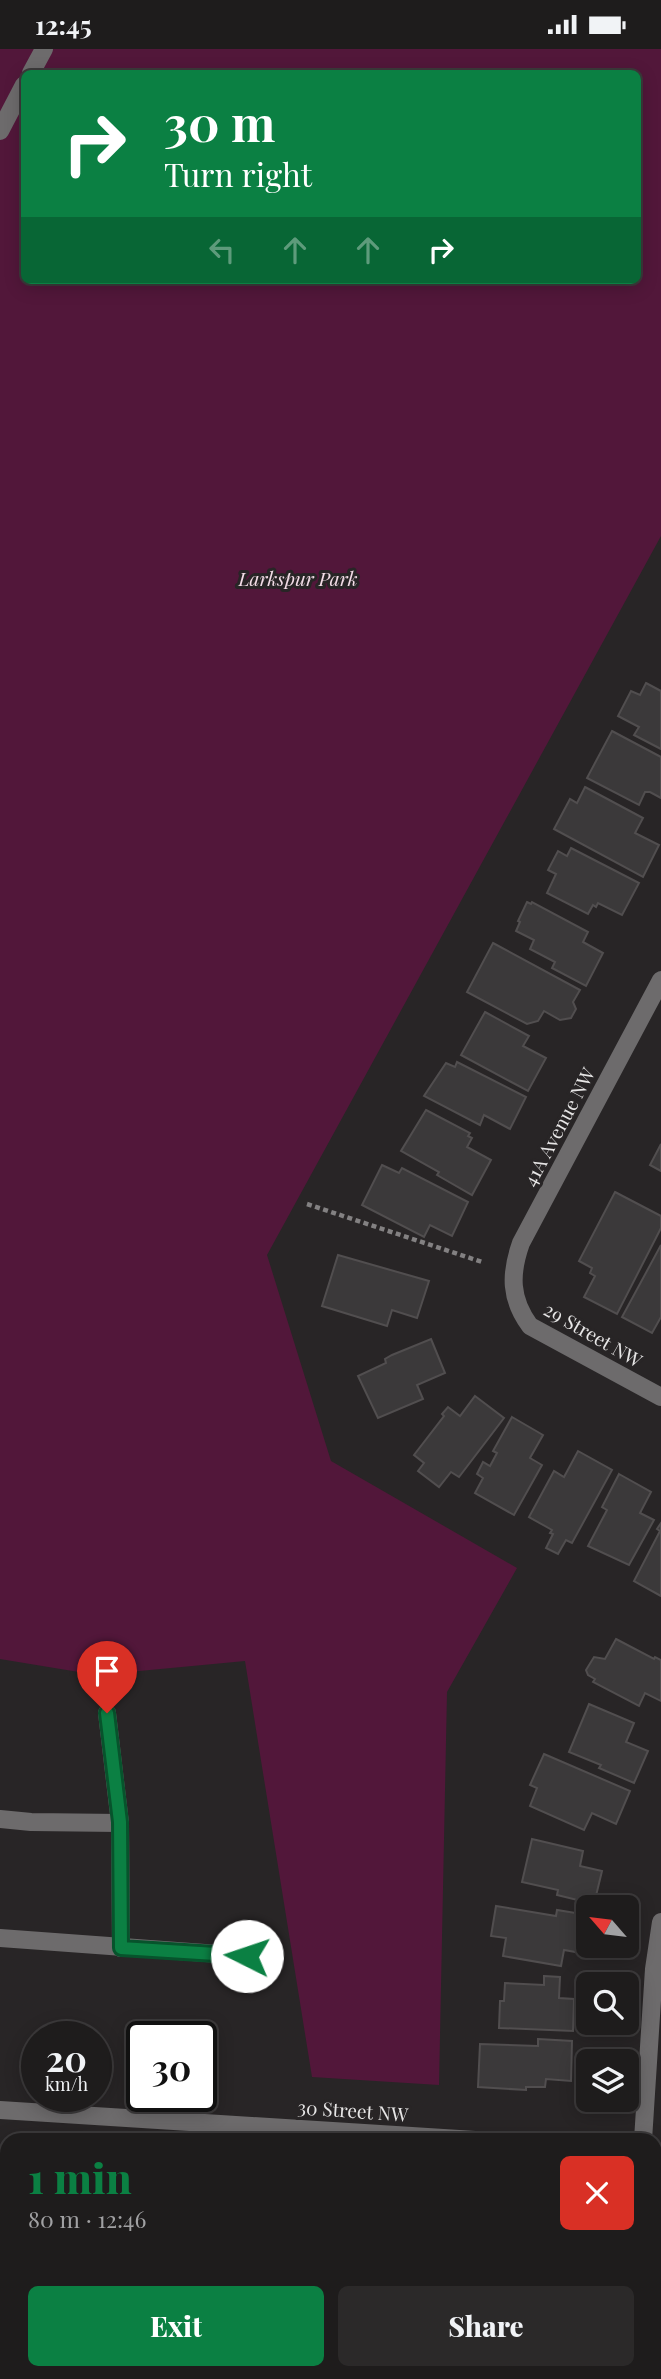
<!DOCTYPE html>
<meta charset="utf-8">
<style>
body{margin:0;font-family:"Playfair Display",serif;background:#2b2929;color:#f1f3f6;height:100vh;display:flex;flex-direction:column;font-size:26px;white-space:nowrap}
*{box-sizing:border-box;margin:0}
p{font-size:23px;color:#a1a1a3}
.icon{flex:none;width:38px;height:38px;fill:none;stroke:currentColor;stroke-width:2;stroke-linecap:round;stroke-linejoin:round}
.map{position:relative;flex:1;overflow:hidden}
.panel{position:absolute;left:0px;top:2084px;width:662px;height:247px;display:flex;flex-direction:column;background:#1e1c1c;border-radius:21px 21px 0 0;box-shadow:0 4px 18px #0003,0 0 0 2px #3c3a3b}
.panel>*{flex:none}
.top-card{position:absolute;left:21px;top:21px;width:620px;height:214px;border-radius:10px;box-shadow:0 4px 18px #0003,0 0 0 2px #3c3a3b;background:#0b8043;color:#fff;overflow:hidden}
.needle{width:46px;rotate:298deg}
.fabs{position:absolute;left:576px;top:1846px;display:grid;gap:14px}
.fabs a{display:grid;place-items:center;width:63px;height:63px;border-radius:10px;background:#1e1c1c;box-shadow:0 4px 18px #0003,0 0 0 2px #3c3a3b;font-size:35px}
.speed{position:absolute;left:21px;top:1972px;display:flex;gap:14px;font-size:35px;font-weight:700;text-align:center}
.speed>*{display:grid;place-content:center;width:91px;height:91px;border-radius:50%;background:#1e1c1c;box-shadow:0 4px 18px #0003,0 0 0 2px #3c3a3b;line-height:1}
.speed small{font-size:18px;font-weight:400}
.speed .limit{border:4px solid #111;border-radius:10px;background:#fff;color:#111}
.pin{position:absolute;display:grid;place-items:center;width:60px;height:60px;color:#fff;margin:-72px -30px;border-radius:50% 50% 50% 0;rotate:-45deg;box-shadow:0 0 7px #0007}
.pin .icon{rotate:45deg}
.me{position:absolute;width:77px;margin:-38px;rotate:274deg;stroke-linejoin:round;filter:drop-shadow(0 0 5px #0008)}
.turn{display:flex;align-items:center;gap:24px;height:147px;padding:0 28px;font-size:32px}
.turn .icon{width:91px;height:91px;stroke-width:2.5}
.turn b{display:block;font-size:49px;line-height:60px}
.lanes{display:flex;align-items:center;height:66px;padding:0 28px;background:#0003;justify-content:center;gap:35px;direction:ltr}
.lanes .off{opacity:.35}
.round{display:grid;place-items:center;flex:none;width:74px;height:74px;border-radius:10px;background:#2b2929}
.overview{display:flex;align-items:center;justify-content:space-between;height:119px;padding:0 28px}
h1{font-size:42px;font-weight:800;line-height:52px;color:#0b8043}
.action{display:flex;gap:14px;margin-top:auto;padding:14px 28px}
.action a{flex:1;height:80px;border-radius:10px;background:#0b8043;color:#fff;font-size:28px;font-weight:800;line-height:80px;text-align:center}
.action a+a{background:#2b2929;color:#f1f3f6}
.status{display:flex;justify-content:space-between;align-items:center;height:49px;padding:0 35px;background:#1e1c1c;direction:ltr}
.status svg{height:19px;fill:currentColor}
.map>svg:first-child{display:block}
.green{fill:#52173a;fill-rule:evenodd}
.building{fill:#3b393a;stroke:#514e4f;stroke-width:2}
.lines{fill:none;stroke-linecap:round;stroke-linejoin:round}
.path{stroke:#838182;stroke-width:4.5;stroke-dasharray:5 3.5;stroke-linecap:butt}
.minor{stroke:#6d6b6c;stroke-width:18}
.route-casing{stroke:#07532c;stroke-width:18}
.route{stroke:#0b8043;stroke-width:12}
.labels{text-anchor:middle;stroke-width:6;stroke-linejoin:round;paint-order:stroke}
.park-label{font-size:19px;font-style:italic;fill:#f3dde7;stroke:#282526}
.street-label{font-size:19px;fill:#e7e6e6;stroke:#282526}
</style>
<div class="status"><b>12:45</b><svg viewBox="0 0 49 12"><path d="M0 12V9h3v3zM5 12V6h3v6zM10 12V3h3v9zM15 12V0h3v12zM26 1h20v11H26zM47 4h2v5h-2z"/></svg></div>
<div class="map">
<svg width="661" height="2330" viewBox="0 0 661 2330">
<rect width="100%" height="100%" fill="#282526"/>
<path class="green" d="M 0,0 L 661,0 L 661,487 L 267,1206 L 331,1412 L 517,1519 L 447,1643 L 439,2036 L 312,2028 L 245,1612 L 97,1626 L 0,1610 ZM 24,24 L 637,24 L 637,231 L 24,231 Z"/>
<g class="building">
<path d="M 646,634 L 661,642 L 661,700 L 634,686 L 639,678 L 618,667 L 631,642 L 640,646 Z"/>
<path d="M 612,682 L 661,708 L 661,749 L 650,743 L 645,743 L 639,756 L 587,729 Z"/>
<path d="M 585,738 L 643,769 L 635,784 L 659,796 L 643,828 L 554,780 L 570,750 L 577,754 Z"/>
<path d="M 571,799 L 639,834 L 622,866 L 598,854 L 596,858 L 593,856 L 588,865 L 547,844 L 556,825 L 548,821 L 558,802 L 567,807 Z"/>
<path d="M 527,853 L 531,855 L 532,853 L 588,883 L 583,893 L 603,904 L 586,937 L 552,919 L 555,913 L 530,900 L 534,891 L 516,882 L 520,873 L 518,872 Z"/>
<path d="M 493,894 L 580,941 L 573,953 L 576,960 L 571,969 L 560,971 L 544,962 L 538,972 L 527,975 L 467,943 Z"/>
<path d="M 485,963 L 529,987 L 523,997 L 546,1009 L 528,1042 L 461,1006 Z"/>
<path d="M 457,1013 L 526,1048 L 510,1080 L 484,1066 L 480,1076 L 424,1047 L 446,1014 L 455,1018 Z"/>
<path d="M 426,1061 L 470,1084 L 468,1087 L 472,1089 L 467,1098 L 491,1111 L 472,1146 L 437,1126 L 439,1123 L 401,1102 Z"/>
<path d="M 661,1095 L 661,1122 L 650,1116 Z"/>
<path d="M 382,1116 L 399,1124 L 402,1119 L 468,1153 L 452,1187 L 430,1176 L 424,1188 L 362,1156 Z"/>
<path d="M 615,1143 L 661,1167 L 661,1179 L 617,1265 L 584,1248 L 595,1227 L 590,1224 L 592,1219 L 579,1212 Z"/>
<path d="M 661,1196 L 661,1268 L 652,1284 L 622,1268 Z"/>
<path d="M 338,1206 L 429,1232 L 417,1269 L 392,1261 L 387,1277 L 322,1257 Z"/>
<path d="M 431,1290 L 445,1324 L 417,1336 L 423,1350 L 378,1369 L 358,1327 L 386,1314 L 385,1310 L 392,1306 Z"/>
<path d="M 475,1347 L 504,1369 L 459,1428 L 451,1423 L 439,1438 L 418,1422 L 424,1414 L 414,1406 L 444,1367 L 442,1365 L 448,1358 L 460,1367 Z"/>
<path d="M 512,1368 L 543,1386 L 530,1409 L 542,1416 L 514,1466 L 475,1444 L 483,1429 L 477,1425 L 483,1413 L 490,1417 L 497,1404 L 493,1402 Z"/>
<path d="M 578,1402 L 612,1421 L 572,1494 L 566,1491 L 558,1505 L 546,1499 L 553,1485 L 550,1484 L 552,1481 L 529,1468 L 554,1422 L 564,1428 Z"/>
<path d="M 619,1425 L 651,1443 L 640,1464 L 654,1471 L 629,1516 L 588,1497 L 607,1461 L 602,1458 Z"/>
<path d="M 661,1474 L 661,1547 L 634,1532 L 660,1482 L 657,1480 Z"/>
<path d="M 616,1590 L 654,1610 L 655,1608 L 661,1611 L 661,1652 L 645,1644 L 639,1657 L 593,1633 L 595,1630 L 588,1626 L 586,1621 L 594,1608 L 605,1610 Z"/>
<path d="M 589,1655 L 634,1674 L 626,1693 L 648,1702 L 634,1734 L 599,1719 L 601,1716 L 569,1703 Z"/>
<path d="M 544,1705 L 630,1742 L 616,1775 L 592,1764 L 584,1781 L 530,1757 L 537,1739 L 530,1736 Z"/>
<path d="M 532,1790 L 583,1802 L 580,1817 L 602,1822 L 594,1855 L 557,1846 L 558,1841 L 522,1833 Z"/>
<path d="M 496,1857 L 556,1867 L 557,1861 L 588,1866 L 586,1902 L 581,1901 L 581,1904 L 564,1901 L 561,1917 L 503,1907 L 506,1889 L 491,1887 Z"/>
<path d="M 544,1927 L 560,1928 L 559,1949 L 574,1950 L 573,1982 L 499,1979 L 500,1952 L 504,1952 L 505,1934 L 544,1936 Z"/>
<path d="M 538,1990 L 572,1992 L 571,2032 L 546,2030 L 545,2038 L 526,2038 L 526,2041 L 478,2038 L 480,1995 L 538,1997 Z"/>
<path d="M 0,2221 L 7,2222 L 7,2285 L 0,2284 Z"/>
<path d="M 7,2318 L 7,2324 L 37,2324 L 38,2326 L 65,2324 L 67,2330 L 0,2330 L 0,2321 Z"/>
<path d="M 305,2324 L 320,2324 L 328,2330 L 301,2330 Z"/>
<path d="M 474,2324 L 554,2324 L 554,2330 L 473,2330 Z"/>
</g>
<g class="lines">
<path class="path" d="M 307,1155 L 482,1213"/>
<g class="minor">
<path d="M 31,24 L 44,0"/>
<path d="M 0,82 L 24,36"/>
<path d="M 661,931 L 521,1194 C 510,1225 510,1250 530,1277 L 661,1348"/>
<path d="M 107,1664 L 120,1774"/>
<path d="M 0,1770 L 31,1773 L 120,1774 L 121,1899"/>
<path d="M 0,1889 L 273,1909"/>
<path d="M 0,2061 L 475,2091"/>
<path d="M 643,2091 L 654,1920 L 661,1873"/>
<path d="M 654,2103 L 661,2104"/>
<path d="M 636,2330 L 636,2324"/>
</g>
</g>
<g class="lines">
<g class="route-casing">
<path id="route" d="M 107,1664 L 120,1773 L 121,1899 L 247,1907"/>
</g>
<use href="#route" class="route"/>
</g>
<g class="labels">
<g class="park-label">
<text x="298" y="537">Larkspur Park</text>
</g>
<g class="street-label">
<text transform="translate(559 1078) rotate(-62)" y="7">41A Avenue NW</text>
<text transform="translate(593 1286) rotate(30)" y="7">29 Street NW</text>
<text transform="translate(353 2062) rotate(4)" y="7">30 Street NW</text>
</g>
</g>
</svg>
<div class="fabs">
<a><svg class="needle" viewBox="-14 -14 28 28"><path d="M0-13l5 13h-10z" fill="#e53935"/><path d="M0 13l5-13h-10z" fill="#a1a1a3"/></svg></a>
<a><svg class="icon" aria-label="search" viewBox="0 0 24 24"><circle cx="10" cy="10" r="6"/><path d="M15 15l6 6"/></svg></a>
<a><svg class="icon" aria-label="layers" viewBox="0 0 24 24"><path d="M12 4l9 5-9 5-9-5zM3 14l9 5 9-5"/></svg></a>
</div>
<div class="speed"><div>20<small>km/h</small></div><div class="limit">30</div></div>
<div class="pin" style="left:107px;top:1664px;background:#d93025"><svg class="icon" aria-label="arrive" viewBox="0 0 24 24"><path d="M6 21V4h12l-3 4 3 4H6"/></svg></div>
<svg class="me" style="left:247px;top:1907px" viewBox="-20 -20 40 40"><circle r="19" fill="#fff"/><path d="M0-13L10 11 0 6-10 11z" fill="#0b8043"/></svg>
<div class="top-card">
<div class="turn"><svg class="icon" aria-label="right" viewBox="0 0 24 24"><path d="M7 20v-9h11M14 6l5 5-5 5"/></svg><div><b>30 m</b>Turn right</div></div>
<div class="lanes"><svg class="icon off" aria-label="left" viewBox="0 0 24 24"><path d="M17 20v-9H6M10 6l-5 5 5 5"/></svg><svg class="icon off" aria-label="ahead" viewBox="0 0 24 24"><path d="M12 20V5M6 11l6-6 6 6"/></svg><svg class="icon off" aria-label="ahead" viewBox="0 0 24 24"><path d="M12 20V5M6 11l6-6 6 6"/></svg><svg class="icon" aria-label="right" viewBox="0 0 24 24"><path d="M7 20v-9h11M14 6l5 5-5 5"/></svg></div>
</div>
<section class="panel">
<div class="overview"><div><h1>1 min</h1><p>80 m · 12:46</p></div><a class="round" style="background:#d93025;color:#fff"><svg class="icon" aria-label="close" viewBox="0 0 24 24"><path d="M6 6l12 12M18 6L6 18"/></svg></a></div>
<div class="action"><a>Exit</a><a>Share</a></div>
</section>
</div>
